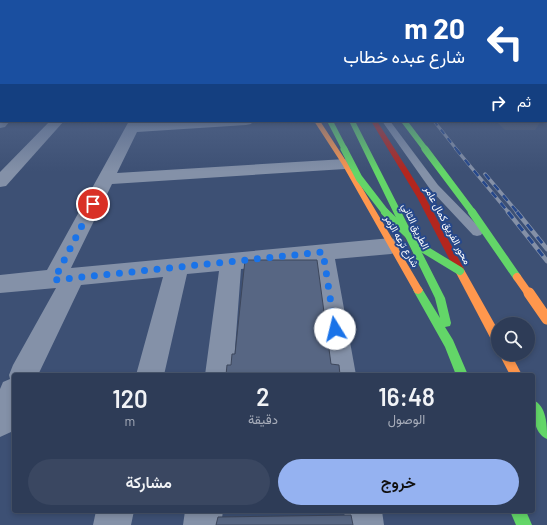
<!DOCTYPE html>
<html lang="ar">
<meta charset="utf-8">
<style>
body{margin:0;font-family:Barlow,Vazirmatn,sans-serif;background:#3a4761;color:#f1f3f6;direction:rtl;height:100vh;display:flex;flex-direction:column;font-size:15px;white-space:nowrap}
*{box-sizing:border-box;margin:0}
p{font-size:13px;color:#a7adba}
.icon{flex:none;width:22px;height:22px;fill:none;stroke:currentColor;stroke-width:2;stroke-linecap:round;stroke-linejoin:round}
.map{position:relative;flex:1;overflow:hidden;direction:ltr}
.side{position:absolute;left:12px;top:373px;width:523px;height:140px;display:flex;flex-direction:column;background:#2e3c57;border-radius:4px;box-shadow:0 2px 6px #0003,0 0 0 1px #49566d;direction:rtl}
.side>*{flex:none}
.banner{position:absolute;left:0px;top:0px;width:547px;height:122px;box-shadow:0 2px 6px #0003,0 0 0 1px #49566d;direction:rtl;background:#1a4fa0;color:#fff;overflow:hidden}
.fabs{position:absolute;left:491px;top:317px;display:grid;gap:8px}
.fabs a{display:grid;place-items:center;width:44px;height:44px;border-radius:50%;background:#2e3c57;box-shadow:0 2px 6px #0003,0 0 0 1px #49566d;font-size:20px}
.pin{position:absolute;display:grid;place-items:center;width:34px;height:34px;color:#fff;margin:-17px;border:2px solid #fff;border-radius:50%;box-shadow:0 1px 4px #0007}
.me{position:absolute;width:44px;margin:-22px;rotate:351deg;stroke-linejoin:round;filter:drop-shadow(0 0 3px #0008)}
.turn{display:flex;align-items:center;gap:14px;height:84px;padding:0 16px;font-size:18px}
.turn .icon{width:52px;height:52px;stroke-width:2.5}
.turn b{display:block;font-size:28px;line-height:34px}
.then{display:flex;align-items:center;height:38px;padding:0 16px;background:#0003;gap:8px;font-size:15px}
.eta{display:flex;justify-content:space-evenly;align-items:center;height:68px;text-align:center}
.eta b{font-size:24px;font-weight:600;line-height:28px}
.action{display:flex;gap:8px;margin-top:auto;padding:8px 16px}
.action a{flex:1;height:46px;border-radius:24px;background:#95b2f1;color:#111;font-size:16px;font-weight:600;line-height:46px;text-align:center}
.action a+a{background:#3a4761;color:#f1f3f6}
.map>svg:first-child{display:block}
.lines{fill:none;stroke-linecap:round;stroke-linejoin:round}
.lane{fill:#8491a8;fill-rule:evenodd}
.street{fill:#8491a8;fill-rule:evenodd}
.fast{fill:#63d668;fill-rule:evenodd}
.slow{fill:#ff974d;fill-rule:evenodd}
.jam{fill:#b3261e;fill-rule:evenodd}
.rail-far2-casing{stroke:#8490a7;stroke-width:3}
.rail-far1-casing{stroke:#8490a7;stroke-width:3.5}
.rail-casing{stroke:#8490a7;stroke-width:4.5}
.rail-far2{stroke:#26488b;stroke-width:2;stroke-dasharray:5.5;stroke-linecap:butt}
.rail-far1{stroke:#26488b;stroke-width:2.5;stroke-dasharray:7;stroke-linecap:butt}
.rail{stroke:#26488b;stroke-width:3;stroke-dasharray:8;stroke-linecap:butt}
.fast-bridge-far2{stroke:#63d668;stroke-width:5.5}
.fast-bridge-far1{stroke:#63d668;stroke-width:7}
.fast-bridge{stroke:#63d668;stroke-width:8}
.slow-bridge-far1{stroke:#ff974d;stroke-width:8}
.slow-bridge{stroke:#ff974d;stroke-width:11}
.wall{fill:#4b5871}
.building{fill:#576683;stroke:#3d475c}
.route{stroke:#1a73e8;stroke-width:7;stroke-dasharray:0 12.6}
.labels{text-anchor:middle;stroke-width:4;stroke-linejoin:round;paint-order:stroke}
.street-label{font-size:10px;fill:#fff;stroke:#26488b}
</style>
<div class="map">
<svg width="547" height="525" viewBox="0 0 547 525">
<rect width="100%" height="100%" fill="#3d5074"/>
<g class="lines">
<path class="lane" d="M 382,121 L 390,121 L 438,185 L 481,229 L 483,232 L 481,235 L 477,236 L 473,235 L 430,189 Z"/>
<g class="street">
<path d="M 0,118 L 1,121 L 10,121 L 5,127 L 0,128 Z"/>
<path d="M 50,121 L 64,121 L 6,186 L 0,187 L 0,172 Z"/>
<path d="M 129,121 L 143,121 L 141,123 L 180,121 L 253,121 L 251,124 L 246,125 L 137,132 L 117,173 L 345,159 L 351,161 L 353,164 L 351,167 L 345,169 L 112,184 L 71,268 L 391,238 L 398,241 L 401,246 L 398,251 L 391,254 L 335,259 L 356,375 L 328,375 L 314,262 L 241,269 L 233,375 L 205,375 L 219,271 L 187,274 L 164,375 L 136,375 L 163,277 L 81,285 L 38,375 L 14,375 L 14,426 L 11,432 L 0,437 L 0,389 L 3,382 L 10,379 L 9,375 L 13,365 L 56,288 L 0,293 L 0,275 L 47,270 Z"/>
<path d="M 96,511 L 134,511 L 131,525 L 93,525 Z"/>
<path d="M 185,511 L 223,511 L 221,525 L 183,525 Z"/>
<path d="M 344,511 L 382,511 L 384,525 L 346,525 Z"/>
</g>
<g class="fast">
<path d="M 349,121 L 355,121 L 445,298 L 451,323 L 450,326 L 445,327 L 453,340 L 468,375 L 456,375 L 445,347 L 413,290 L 415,287 L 418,286 L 421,287 L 440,318 L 435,298 Z"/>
<path d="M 533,400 C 547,406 547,426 547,439 C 533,433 533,413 533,400 Z"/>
<path d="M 510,511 L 526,511 L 532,525 L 516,525 Z"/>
</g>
<g class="slow">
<path d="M 314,121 L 320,121 L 348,164 L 421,287 L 423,290 L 421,293 L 418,294 L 415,293 L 342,164 Z"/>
<path d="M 459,265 L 462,266 L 498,330 L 498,346 L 494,345 L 454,269 L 456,266 Z"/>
<path d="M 499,354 L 511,354 L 522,375 L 510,375 Z"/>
</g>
<g class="jam">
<rect x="546" y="110" width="1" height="4"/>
<path d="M 371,121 L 377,121 L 425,197 L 464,269 L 462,272 L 456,272 L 417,197 Z"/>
</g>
<g class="rail-far2-casing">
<path id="rail-far2" d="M 434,121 L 457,150"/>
</g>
<g class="rail-far1-casing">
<g id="rail-far1">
<path d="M 456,149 L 509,213"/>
<path d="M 485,174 L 518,213"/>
</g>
</g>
<g class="rail-casing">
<g id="rail">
<path d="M 508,212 L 547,261"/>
<path d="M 517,212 L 547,249"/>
</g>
</g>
<use href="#rail-far2" class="rail-far2"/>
<use href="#rail-far1" class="rail-far1"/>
<use href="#rail" class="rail"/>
<g class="fast-bridge-far2">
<path d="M 330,121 L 345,150"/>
<path d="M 404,121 L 426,150"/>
</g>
<g class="fast-bridge-far1">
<path d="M 344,149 L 359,178 L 386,213"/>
<path d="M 425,149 L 473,213"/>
</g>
<g class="fast-bridge">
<path d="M 385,212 L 422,248 L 460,271"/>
<path d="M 472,212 L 517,277"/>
</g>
<path class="slow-bridge-far1" d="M 517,277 L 529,294"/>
<path class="slow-bridge" d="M 529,293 L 547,319"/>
</g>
<path class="wall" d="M 496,121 L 541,121 L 535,130 L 505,130 Z"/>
<g class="building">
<path d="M 245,260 L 317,260 L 331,364 L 339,365 L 340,375 L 226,375 L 227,365 L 231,365 L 232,354 L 235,354 Z"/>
<path d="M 351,515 L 353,525 L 216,525 L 218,517 Z"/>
</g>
<linearGradient id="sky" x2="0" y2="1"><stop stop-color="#222c40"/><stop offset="0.58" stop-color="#516488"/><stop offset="1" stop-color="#516488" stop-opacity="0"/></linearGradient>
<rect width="547" height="172" fill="url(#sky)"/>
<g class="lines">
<path class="route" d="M 93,204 L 54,280 L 323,252 L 335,329"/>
</g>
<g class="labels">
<g class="street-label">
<text transform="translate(448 225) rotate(62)" y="4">محور الفريق كمال عامر</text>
<text transform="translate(416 226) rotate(64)" y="4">الطريق الثاني</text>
<text transform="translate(402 241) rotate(60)" y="4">شارع ترعه الزمر</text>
</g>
</g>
</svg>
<div class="fabs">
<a><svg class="icon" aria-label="search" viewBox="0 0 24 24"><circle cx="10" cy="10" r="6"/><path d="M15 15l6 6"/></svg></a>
</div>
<div class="pin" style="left:93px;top:204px;background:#d93025"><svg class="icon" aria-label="arrive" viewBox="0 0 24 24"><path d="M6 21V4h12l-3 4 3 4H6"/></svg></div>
<svg class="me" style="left:335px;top:329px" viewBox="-20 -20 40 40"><circle r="19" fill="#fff"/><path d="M0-13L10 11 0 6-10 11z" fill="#1a73e8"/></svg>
<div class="banner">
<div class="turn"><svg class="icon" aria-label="left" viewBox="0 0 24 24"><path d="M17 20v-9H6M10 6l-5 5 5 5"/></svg><div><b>20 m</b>شارع عبده خطاب</div></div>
<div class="then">ثم<svg class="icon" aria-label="right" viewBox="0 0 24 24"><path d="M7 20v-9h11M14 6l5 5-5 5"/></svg></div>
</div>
<section class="side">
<div class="eta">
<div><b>16:48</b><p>الوصول</p></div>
<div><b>2</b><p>دقيقة</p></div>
<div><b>120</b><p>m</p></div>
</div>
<div class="action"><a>خروج</a><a>مشاركة</a></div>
</section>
</div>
